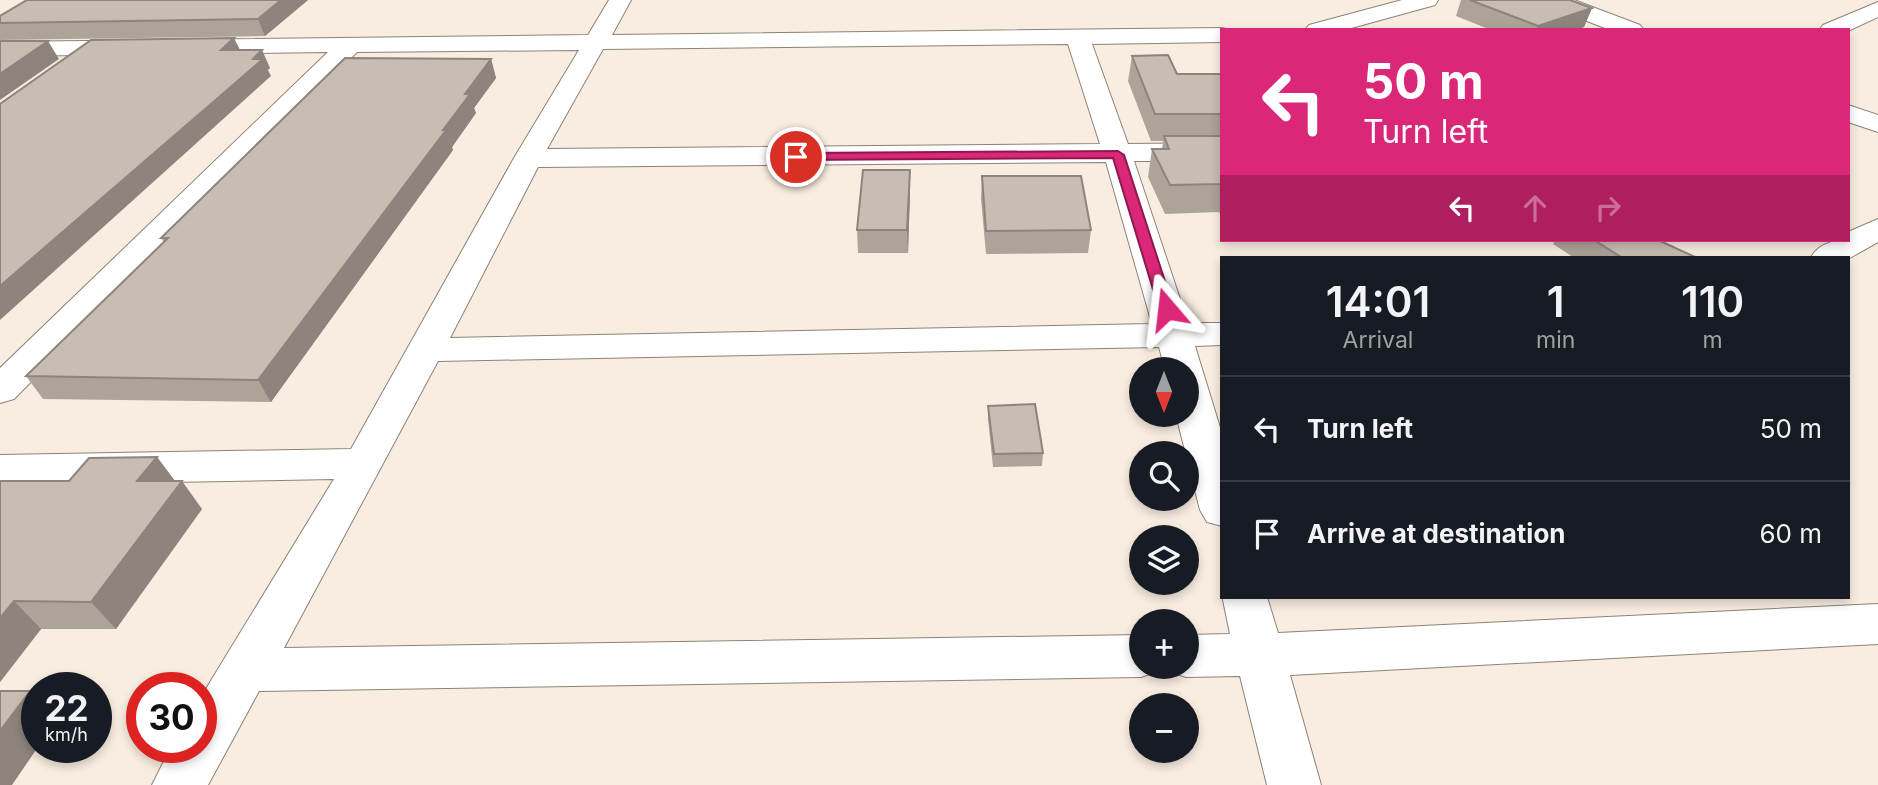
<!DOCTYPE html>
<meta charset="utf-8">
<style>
body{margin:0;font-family:Inter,sans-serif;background:#20242c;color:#f1f3f6;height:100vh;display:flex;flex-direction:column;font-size:26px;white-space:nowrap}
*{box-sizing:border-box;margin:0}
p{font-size:23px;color:#9ea1a6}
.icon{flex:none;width:38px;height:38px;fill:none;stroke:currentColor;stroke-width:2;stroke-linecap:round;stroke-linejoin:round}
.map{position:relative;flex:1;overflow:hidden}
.details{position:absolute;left:1220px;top:256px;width:630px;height:343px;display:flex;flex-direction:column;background:#171b24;border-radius:0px;box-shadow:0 4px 10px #0003}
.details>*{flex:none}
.top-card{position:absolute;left:1220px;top:28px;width:630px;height:214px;border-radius:0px;box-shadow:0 4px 10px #0003;background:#db2777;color:#fff;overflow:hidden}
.needle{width:46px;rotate:180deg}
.controls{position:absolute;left:1129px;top:357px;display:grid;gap:14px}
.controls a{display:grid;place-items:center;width:70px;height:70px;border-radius:50%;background:#171b24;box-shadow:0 4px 10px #0003;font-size:35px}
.speed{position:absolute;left:21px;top:672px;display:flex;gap:14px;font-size:35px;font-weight:700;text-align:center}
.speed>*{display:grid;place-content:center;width:91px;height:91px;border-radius:50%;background:#171b24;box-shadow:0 4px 10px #0003;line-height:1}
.speed small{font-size:18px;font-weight:400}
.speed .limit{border:10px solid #d22;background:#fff;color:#111}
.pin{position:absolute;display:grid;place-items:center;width:60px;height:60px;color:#fff;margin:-30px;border:4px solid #fff;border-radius:50%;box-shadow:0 2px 7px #0007}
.me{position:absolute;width:77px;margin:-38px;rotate:343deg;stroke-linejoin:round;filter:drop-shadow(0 0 5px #0008)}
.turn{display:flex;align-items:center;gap:24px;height:147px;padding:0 28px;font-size:32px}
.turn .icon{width:91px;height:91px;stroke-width:2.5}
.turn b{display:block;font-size:49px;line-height:60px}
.lanes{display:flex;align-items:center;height:66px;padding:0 28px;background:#0003;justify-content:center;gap:35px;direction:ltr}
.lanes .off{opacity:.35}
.eta{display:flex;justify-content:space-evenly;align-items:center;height:119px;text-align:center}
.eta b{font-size:42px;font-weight:600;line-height:49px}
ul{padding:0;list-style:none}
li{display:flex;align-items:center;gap:21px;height:105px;padding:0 28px;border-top:2px solid #363941}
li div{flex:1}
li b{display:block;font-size:26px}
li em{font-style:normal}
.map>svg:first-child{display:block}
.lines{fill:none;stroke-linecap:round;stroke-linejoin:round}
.street-casing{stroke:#8d8277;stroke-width:2}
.street{fill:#fff;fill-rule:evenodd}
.wall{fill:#aca399}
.shaded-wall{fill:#8c847d}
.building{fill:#c8bdb2;stroke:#8c847d;stroke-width:2}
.route{fill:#db2777;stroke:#8e194d;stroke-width:2}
</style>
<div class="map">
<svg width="1878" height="785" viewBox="0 0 1878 785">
<rect width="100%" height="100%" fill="#f9ede1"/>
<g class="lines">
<g class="street-casing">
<g id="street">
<path d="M 609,0 L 631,0 L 612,35 L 1222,28 L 1230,30 L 1222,30 L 1222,42 L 1092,44 L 1128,144 L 1222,143 L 1222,161 L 1134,161 L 1188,323 L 1222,323 L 1222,345 L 1195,346 L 1222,434 L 1222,526 L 1207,522 L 1200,510 L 1176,415 L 1186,415 L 1186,369 L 1165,369 L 1159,347 L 438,361 L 284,648 L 1141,635 L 1141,667 L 1161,667 L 1158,671 L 1141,677 L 259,691 L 208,785 L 152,785 L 171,747 L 201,747 L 201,697 L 334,479 L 0,485 L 0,455 L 351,449 L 514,158 L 579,50 L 357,52 L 14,399 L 0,403 L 0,368 L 328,52 L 0,56 L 0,42 L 588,35 ZM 1068,44 L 1100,144 L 547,149 L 603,49 ZM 1106,162 L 1152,324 L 450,338 L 538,167 Z"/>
<path d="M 1402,0 L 1438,0 L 1435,5 L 1344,30 L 1305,30 L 1309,25 Z"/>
<path d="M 1543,0 L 1574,0 L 1640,25 L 1644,30 L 1610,30 L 1546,5 Z"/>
<path d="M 1878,2 L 1878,17 L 1848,31 L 1819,30 L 1823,25 Z"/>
<path d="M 1848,105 L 1878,115 L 1878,132 L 1848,122 Z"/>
<path d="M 1878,219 L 1878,242 L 1848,259 L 1811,257 C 1819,244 1833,240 1848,240 L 1848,232 Z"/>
<path d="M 1222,595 L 1267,597 L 1278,633 L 1878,604 L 1878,644 L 1290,675 L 1321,785 L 1267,785 L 1240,676 L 1186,677 L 1169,671 L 1166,667 L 1186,667 L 1186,635 L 1230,634 Z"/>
</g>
</g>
<use href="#street" class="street"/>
</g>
<g class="wall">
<path d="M 27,0 L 308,0 L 265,36 L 0,40 L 0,23 Z"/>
<path d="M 1461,0 L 1570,0 L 1592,8 L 1584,27 L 1576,30 L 1491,30 L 1456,16 Z"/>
<path d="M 1132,56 L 1177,74 L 1222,74 L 1222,218 L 1219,212 L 1165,214 L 1148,177 L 1152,149 L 1162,149 L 1163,141 L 1151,141 L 1128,81 Z"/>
<path d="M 491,59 L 496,78 L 474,108 L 476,113 L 452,147 L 453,150 L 271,402 L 43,399 L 26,376 L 164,242 L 161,238 Z"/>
<path d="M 982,176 L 1091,230 L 1088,253 L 986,254 L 981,199 Z"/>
<path d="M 910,192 L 908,253 L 858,253 L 857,230 Z"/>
<path d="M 1555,240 L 1658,240 L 1695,257 L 1573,257 L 1553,244 Z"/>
<path d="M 988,406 L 1043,453 L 1042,466 L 993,467 L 988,419 Z"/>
<path d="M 157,457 L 175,481 L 202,509 L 116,629 L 41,629 L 0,682 L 0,481 L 69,481 Z"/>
</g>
<g class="shaded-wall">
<path d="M 281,0 L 308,0 L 265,36 L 258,19 Z"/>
<path d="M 1592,8 L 1584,27 L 1576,30 L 1536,30 L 1538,26 Z"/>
<path d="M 234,38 L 243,56 L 221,50 Z"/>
<path d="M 48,41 L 59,59 L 0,100 L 0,74 Z"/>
<path d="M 262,50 L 270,68 L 268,70 L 271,76 L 0,320 L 0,286 Z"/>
<path d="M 491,59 L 496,78 L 474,108 L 476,113 L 452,147 L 453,150 L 271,402 L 258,380 L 443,130 L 465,94 Z"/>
<path d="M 910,170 L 910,192 L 908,253 L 907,230 Z"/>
<path d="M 157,457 L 177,484 L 137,481 Z"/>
<path d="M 182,481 L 202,509 L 116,629 L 91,602 Z"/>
<path d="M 14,601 L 41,629 L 0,682 L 0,618 Z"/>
<path d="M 30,691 L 37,698 L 37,747 L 38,747 L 12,785 L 0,785 L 0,731 Z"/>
</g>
<g class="building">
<path d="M 27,0 L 281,0 L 258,19 L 0,23 L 0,16 Z"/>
<path d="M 1470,0 L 1570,0 L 1592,8 L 1538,26 Z"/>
<path d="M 234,38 L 221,50 L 262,50 L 253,59 L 263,59 L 0,286 L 0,104 L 91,40 Z"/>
<path d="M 0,41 L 48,41 L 0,74 Z"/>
<path d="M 1168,55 L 1177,74 L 1222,74 L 1222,114 L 1155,114 L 1132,56 Z"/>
<path d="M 345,58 L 491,59 L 465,94 L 470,94 L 443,130 L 446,130 L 258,380 L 26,376 L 168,238 L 161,238 Z"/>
<path d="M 1164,136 L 1222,136 L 1222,184 L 1170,185 L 1152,149 L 1169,149 Z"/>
<path d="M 863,170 L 910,170 L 907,230 L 857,230 Z"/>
<path d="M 982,176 L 1081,176 L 1091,230 L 986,231 Z"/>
<path d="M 1594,240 L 1658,240 L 1695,257 L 1621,257 Z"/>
<path d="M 1035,404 L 1043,453 L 994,454 L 988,406 Z"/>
<path d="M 157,457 L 137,481 L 182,481 L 91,602 L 14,601 L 0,618 L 0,481 L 69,481 L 89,458 Z"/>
<path d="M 0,691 L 30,691 L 0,731 Z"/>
</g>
<path class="route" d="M 1118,151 L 1124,155 L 1174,309 L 1172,312 L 1162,312 L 1159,309 L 1113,158 L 796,160 L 790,157 L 796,153 Z"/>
</svg>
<div class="controls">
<a><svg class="needle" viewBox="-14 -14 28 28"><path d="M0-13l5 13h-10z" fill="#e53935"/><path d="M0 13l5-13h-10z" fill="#9ea1a6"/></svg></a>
<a><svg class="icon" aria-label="search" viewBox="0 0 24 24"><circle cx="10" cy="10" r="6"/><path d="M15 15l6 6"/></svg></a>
<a><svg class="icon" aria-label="layers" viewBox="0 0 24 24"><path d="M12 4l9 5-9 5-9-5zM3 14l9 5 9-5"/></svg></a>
<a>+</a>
<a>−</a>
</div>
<div class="speed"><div>22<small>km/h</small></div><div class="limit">30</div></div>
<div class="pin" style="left:796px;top:157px;background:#d93025"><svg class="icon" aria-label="arrive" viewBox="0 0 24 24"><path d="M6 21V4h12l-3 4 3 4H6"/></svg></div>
<svg class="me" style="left:1167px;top:309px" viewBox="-20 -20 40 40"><path d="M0-17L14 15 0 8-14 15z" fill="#db2777" stroke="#fff" stroke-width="4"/></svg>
<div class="top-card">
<div class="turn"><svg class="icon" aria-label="left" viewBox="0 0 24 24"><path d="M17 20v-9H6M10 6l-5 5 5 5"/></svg><div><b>50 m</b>Turn left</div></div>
<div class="lanes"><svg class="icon" aria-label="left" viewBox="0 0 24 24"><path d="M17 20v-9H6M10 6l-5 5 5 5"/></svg><svg class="icon off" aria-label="ahead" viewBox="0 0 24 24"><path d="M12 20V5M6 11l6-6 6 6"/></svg><svg class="icon off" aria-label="right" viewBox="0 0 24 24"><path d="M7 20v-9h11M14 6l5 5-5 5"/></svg></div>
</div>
<section class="details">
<div class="eta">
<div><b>14:01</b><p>Arrival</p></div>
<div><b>1</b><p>min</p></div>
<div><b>110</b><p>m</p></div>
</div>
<ul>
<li><svg class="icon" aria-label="left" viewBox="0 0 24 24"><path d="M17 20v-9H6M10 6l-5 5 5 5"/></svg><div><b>Turn left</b></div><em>50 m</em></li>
<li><svg class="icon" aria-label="arrive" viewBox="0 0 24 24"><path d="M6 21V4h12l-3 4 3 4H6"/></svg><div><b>Arrive at destination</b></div><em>60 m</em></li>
</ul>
</section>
</div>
